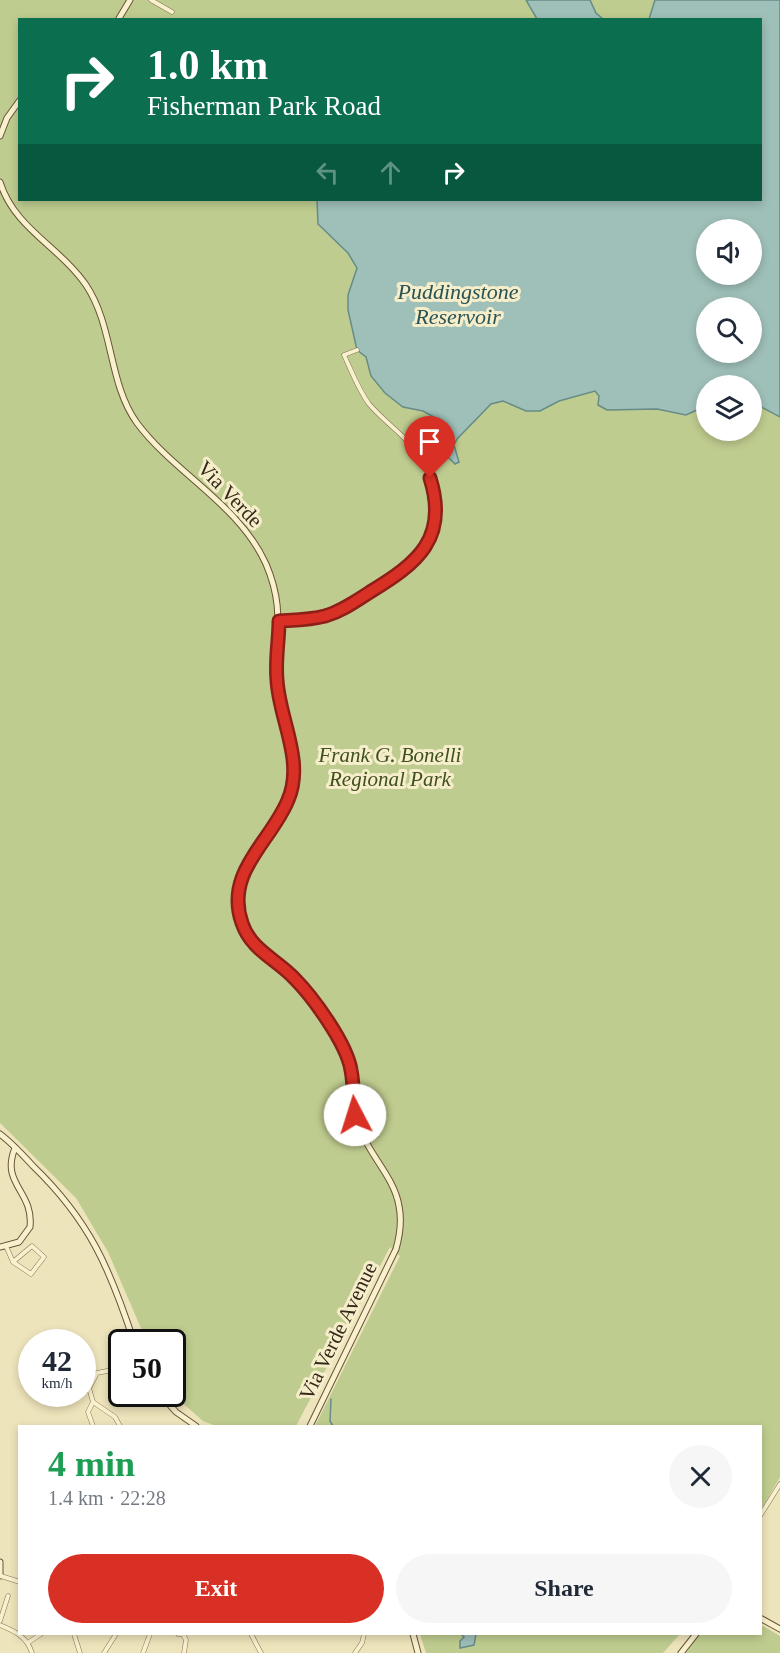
<!DOCTYPE html>
<meta charset="utf-8">
<style>
body{margin:0;font-family:Georgia,serif;background:#f6f6f7;color:#1f2937;height:100vh;display:flex;flex-direction:column;font-size:22px;white-space:nowrap}
*{box-sizing:border-box;margin:0}
p{font-size:20px;color:#747a83}
.icon{flex:none;width:33px;height:33px;fill:none;stroke:currentColor;stroke-width:2;stroke-linecap:round;stroke-linejoin:round}
.map{position:relative;flex:1;overflow:hidden}
.details{position:absolute;left:18px;top:1425px;width:744px;height:210px;display:flex;flex-direction:column;background:#fff;border-radius:0px;box-shadow:0 3px 9px #0003}
.details>*{flex:none}
.guide{position:absolute;left:18px;top:18px;width:744px;height:183px;border-radius:0px;box-shadow:0 3px 9px #0003;background:#0b6e4f;color:#fff;overflow:hidden}
.buttons{position:absolute;left:696px;top:219px;display:grid;gap:12px}
.buttons a{display:grid;place-items:center;width:66px;height:66px;border-radius:50%;background:#fff;box-shadow:0 3px 9px #0003;font-size:30px}
.speed{position:absolute;left:18px;top:1329px;display:flex;gap:12px;font-size:30px;font-weight:700;text-align:center}
.speed>*{display:grid;place-content:center;width:78px;height:78px;border-radius:50%;background:#fff;box-shadow:0 3px 9px #0003;line-height:1}
.speed small{font-size:15px;font-weight:400}
.speed .limit{border:3px solid #111;border-radius:9px;background:#fff;color:#111}
.pin{position:absolute;display:grid;place-items:center;width:51px;height:51px;color:#fff;margin:-62px -26px;border-radius:50% 50% 50% 0;rotate:-45deg;box-shadow:0 0 6px #0007}
.pin .icon{rotate:45deg}
.me{position:absolute;width:66px;margin:-33px;rotate:355deg;stroke-linejoin:round;filter:drop-shadow(0 0 4px #0008)}
.turn{display:flex;align-items:center;gap:21px;height:126px;padding:0 30px;font-size:27px}
.turn .icon{width:78px;height:78px;stroke-width:2.5}
.turn b{display:block;font-size:42px;line-height:51px}
.lanes{display:flex;align-items:center;height:57px;padding:0 30px;background:#0003;justify-content:center;gap:30px;direction:ltr}
.lanes .off{opacity:.35}
.round{display:grid;place-items:center;flex:none;width:63px;height:63px;border-radius:32px;background:#f6f6f7}
.head{display:flex;align-items:center;justify-content:space-between;height:102px;padding:0 30px}
h1{font-size:36px;font-weight:600;line-height:45px;color:#1e9e55}
.cta{display:flex;gap:12px;margin-top:auto;padding:12px 30px}
.cta a{flex:1;height:69px;border-radius:36px;background:#d93025;color:#fff;font-size:24px;font-weight:600;line-height:69px;text-align:center}
.cta a+a{background:#f6f6f7;color:#1f2937}
.map>svg:first-child{display:block}
.green{fill:#bfcc8f;fill-rule:evenodd}
.water{fill:#9fbfb9;stroke:#678c87;stroke-width:1.5;fill-rule:evenodd}
.lines{fill:none;stroke-linecap:round;stroke-linejoin:round}
.stream{stroke:#678c87;stroke-width:1.5}
.street-casing{stroke:#857355;stroke-width:5}
.secondary-casing{stroke:#675438;stroke-width:7}
.street{stroke:#f9f1ce;stroke-width:4}
.secondary{stroke:#f9f1ce;stroke-width:5}
.route-casing{stroke:#8d1f18;stroke-width:15}
.route{stroke:#d93025;stroke-width:10}
.labels{text-anchor:middle;stroke-width:6;stroke-linejoin:round;paint-order:stroke}
.street-label{font-size:21px;fill:#34291a;stroke:#f6eeca}
.park-label{font-size:21px;font-style:italic;fill:#405120;stroke:#f6eeca}
.water-label{font-size:22px;font-style:italic;fill:#295354;stroke:#f6eeca}
</style>
<div class="map">
<svg width="780" height="1653" viewBox="0 0 780 1653">
<rect width="100%" height="100%" fill="#eee4bb"/>
<g class="green">
<path d="M 0,0 L 780,0 L 780,1477 L 761,1510 L 760,1426 L 315,1426 L 400,1256 L 390,1247 L 296,1426 L 216,1426 L 203,1421 L 172,1394 L 172,1342 L 147,1342 L 108,1252 L 76,1198 L 0,1123 ZM 20,20 L 760,20 L 760,200 L 20,200 ZM 706,230 L 752,230 L 752,274 L 706,274 ZM 706,308 L 752,308 L 752,352 L 706,352 ZM 706,386 L 752,386 L 752,430 L 706,430 Z"/>
<path d="M 761,1625 L 780,1636 L 780,1653 L 686,1653 L 699,1634 L 760,1634 Z"/>
<path d="M 420,1634 L 680,1634 L 663,1653 L 426,1653 Z"/>
</g>
<g class="water">
<path d="M 526,0 L 590,0 L 596,13 L 603,19 L 537,19 Z"/>
<path d="M 655,0 L 780,0 L 780,417 L 752,402 L 752,386 L 706,386 L 706,406 L 686,415 L 657,409 L 607,410 L 598,405 L 599,396 L 595,391 L 559,401 L 540,411 L 526,411 L 503,401 L 491,404 L 457,439 L 454,445 L 459,462 L 455,464 L 435,444 L 436,433 L 441,425 L 439,420 L 423,411 L 403,407 L 385,393 L 371,376 L 366,357 L 357,350 L 348,310 L 348,295 L 357,268 L 348,253 L 318,224 L 317,200 L 760,200 L 760,20 L 649,19 ZM 706,230 L 752,230 L 752,274 L 706,274 ZM 706,308 L 752,308 L 752,352 L 706,352 Z"/>
<path d="M 461,1634 L 476,1634 L 474,1645 L 460,1648 L 460,1641 L 464,1637 Z"/>
</g>
<g class="lines">
<path class="stream" d="M 331,1399 L 330,1421 L 333,1426"/>
<g class="street-casing">
<g id="street">
<path d="M 151,0 L 172,12"/>
<path d="M 279,621 C 333,618 344,607 389,581 C 446,547 449,491 408,442 C 396,429 381,418 369,404 C 358,389 352,372 344,355 L 357,350"/>
<path d="M 6,1246 L 13,1262 L 31,1274 L 44,1257 L 32,1246 L 13,1262"/>
<path d="M 93,1426 L 88,1412 L 93,1402"/>
<path d="M 120,1426 L 115,1417 L 93,1402 L 89,1388 L 97,1373 L 122,1368"/>
<path d="M 760,1516 L 780,1484"/>
<path d="M 1,1576 L 20,1582"/>
<path d="M 0,1621 L 8,1596"/>
<path d="M 0,1625 C 15,1631 27,1637 32,1653"/>
<path d="M 74,1634 L 80,1653"/>
<path d="M 178,1634 L 183,1634 L 186,1640 L 184,1653"/>
<path d="M 251,1634 L 261,1653"/>
<path d="M 29,1642 L 41,1634"/>
<path d="M 104,1653 L 116,1634"/>
<path d="M 143,1653 L 150,1634"/>
<path d="M 355,1653 L 362,1643 L 364,1634"/>
</g>
</g>
<g class="secondary-casing">
<g id="secondary">
<path d="M 118,20 L 130,0"/>
<path d="M 0,136 L 7,118 L 20,100"/>
<path d="M 0,182 C 14,228 60,247 86,285 C 114,327 108,383 137,423 C 175,474 239,504 266,564 C 286,611 274,635 277,680 C 279,720 299,754 290,795 C 287,805 280,813 275,822 C 255,852 229,884 242,923 C 251,952 278,960 296,980 C 311,997 324,1017 337,1035 C 356,1063 348,1093 358,1124 C 367,1153 394,1176 399,1206 C 402,1221 400,1235 396,1249 L 310,1426"/>
<path d="M 0,1134 C 12,1143 23,1155 33,1166 C 90,1221 110,1269 134,1342"/>
<path d="M 0,1247 L 19,1242 L 30,1227 C 34,1191 0,1184 15,1148"/>
<path d="M 160,1394 L 176,1412 L 196,1426"/>
<path d="M 0,1562 L 0,1576"/>
<path d="M 760,1618 L 780,1629"/>
<path d="M 413,1634 L 418,1653"/>
<path d="M 681,1653 L 696,1634"/>
</g>
</g>
<use href="#street" class="street"/>
<use href="#secondary" class="secondary"/>
</g>
<g class="lines">
<g class="route-casing">
<path id="route" d="M 355,1115 C 353,1100 354,1085 351,1070 C 347,1044 313,997 294,978 C 276,959 251,950 242,923 C 224,872 271,842 288,800 C 305,761 279,719 277,680 C 275,660 279,640 279,621 C 295,620 310,620 325,616 C 342,611 356,601 370,592 C 418,563 449,538 430,478"/>
</g>
<use href="#route" class="route"/>
</g>
<g class="labels">
<g class="street-label">
<text transform="translate(230 494) rotate(46)" y="7">Via Verde</text>
<text transform="translate(338 1331) rotate(-64)" y="7">Via Verde Avenue</text>
</g>
<g class="park-label">
<text x="390" y="762">Frank G. Bonelli<tspan x="390" dy="24">Regional Park</tspan></text>
</g>
<g class="water-label">
<text x="458" y="299">Puddingstone<tspan x="458" dy="25">Reservoir</tspan></text>
</g>
</g>
</svg>
<div class="buttons">
<a><svg class="icon" aria-label="sound" viewBox="0 0 24 24"><path d="M4 9h4l5-4v14l-5-4H4zM17 9q2 3 0 6"/></svg></a>
<a><svg class="icon" aria-label="search" viewBox="0 0 24 24"><circle cx="10" cy="10" r="6"/><path d="M15 15l6 6"/></svg></a>
<a><svg class="icon" aria-label="layers" viewBox="0 0 24 24"><path d="M12 4l9 5-9 5-9-5zM3 14l9 5 9-5"/></svg></a>
</div>
<div class="speed"><div>42<small>km/h</small></div><div class="limit">50</div></div>
<div class="pin" style="left:430px;top:478px;background:#d93025"><svg class="icon" aria-label="arrive" viewBox="0 0 24 24"><path d="M6 21V4h12l-3 4 3 4H6"/></svg></div>
<svg class="me" style="left:355px;top:1115px" viewBox="-20 -20 40 40"><circle r="19" fill="#fff"/><path d="M0-13L10 11 0 6-10 11z" fill="#d93025"/></svg>
<div class="guide">
<div class="turn"><svg class="icon" aria-label="right" viewBox="0 0 24 24"><path d="M7 20v-9h11M14 6l5 5-5 5"/></svg><div><b>1.0 km</b>Fisherman Park Road</div></div>
<div class="lanes"><svg class="icon off" aria-label="left" viewBox="0 0 24 24"><path d="M17 20v-9H6M10 6l-5 5 5 5"/></svg><svg class="icon off" aria-label="ahead" viewBox="0 0 24 24"><path d="M12 20V5M6 11l6-6 6 6"/></svg><svg class="icon" aria-label="right" viewBox="0 0 24 24"><path d="M7 20v-9h11M14 6l5 5-5 5"/></svg></div>
</div>
<section class="details">
<div class="head"><div><h1>4 min</h1><p>1.4 km · 22:28</p></div><a class="round"><svg class="icon" aria-label="close" viewBox="0 0 24 24"><path d="M6 6l12 12M18 6L6 18"/></svg></a></div>
<div class="cta"><a>Exit</a><a>Share</a></div>
</section>
</div>
